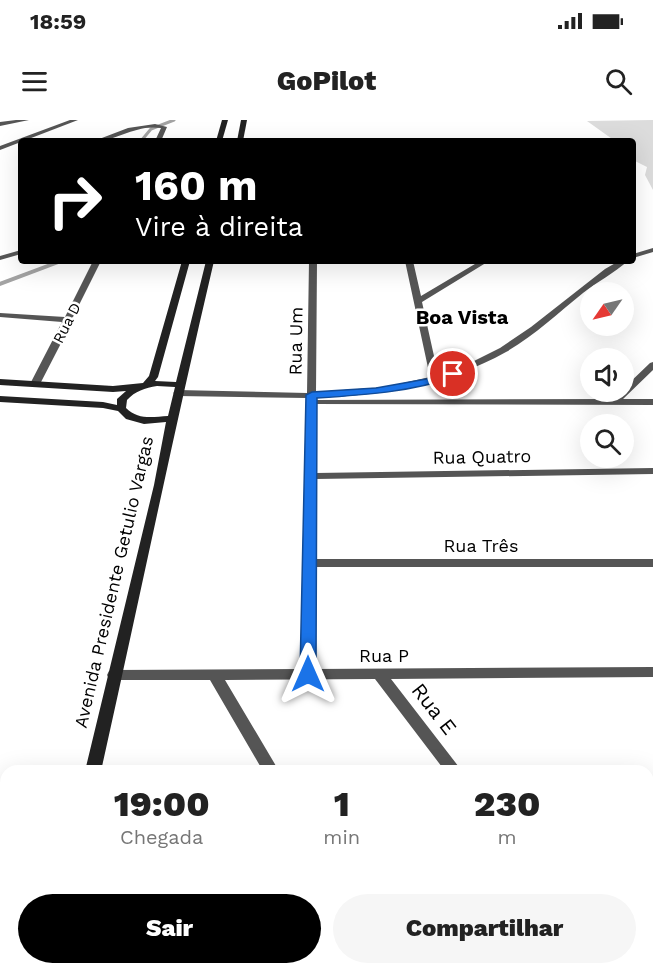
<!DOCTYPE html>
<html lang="pt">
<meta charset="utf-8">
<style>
body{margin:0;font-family:"Work Sans",sans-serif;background:#f6f6f6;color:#222;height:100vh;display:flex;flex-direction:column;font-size:22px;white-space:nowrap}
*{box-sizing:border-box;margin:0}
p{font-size:20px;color:#767676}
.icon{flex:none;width:33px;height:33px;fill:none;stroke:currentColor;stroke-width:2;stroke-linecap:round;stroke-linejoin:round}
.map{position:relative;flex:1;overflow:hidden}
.panel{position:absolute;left:0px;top:645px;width:654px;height:210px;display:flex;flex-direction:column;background:#fff;border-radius:18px 18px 0 0;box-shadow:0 6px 24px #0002}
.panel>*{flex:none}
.banner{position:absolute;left:18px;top:18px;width:618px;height:126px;border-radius:6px;box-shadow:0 6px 24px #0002;background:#000;color:#fff;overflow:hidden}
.needle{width:39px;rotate:236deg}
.fabs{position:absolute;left:580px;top:162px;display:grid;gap:12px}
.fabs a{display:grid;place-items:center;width:54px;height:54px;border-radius:50%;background:#fff;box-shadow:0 6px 24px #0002;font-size:30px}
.pin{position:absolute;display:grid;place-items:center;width:51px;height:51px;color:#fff;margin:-26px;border:3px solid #fff;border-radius:50%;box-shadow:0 2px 6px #0007}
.me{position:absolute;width:66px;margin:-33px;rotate:0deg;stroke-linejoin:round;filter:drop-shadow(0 0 4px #0008)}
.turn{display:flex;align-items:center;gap:21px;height:126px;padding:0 18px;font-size:27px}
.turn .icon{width:78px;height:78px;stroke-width:2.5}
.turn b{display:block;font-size:42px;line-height:51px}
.eta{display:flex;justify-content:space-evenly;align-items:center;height:102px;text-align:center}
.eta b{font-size:36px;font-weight:800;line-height:42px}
.action{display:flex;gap:12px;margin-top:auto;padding:12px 18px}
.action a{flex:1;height:69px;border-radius:36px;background:#000;color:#fff;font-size:24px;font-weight:800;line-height:69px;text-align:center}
.action a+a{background:#f6f6f6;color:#222}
.status{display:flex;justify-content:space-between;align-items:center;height:42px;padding:0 30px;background:#fff;direction:ltr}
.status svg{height:16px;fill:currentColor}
header{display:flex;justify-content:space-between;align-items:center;height:78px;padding:0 18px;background:#fff;font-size:27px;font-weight:800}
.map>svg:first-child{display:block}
.green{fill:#dcdcdc}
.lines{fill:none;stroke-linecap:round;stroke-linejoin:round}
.stream-far1{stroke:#a3a3a3;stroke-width:3}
.stream{stroke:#a3a3a3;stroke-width:4}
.street{fill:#555;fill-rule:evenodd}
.secondary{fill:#222;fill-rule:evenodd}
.route{fill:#1a73e8;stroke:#114b97;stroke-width:1.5}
.labels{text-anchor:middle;stroke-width:5;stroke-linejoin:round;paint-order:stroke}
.far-street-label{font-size:15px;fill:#000;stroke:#fff}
.street-label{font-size:18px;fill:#000;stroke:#fff}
.far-district-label{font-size:20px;font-weight:bold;fill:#000;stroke:#fff}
.near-street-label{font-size:21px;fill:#000;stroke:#fff}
</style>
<div class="status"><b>18:59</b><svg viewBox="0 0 49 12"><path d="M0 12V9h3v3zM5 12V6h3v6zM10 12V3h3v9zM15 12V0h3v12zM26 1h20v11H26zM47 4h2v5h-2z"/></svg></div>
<header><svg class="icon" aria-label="menu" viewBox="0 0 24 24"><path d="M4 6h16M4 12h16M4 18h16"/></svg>GoPilot<svg class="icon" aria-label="search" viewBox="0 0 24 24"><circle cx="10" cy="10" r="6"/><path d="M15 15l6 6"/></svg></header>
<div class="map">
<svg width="653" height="855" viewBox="0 0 653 855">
<rect width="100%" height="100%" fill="#fff"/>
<path class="green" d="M 653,0 L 653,70 L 645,55 L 647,47 L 633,40 L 633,21 L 615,21 L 587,1 Z"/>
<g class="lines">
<path class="stream-far1" d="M 141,21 L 151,9 L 174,0"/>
<path class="stream" d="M 0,164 L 61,141"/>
<g class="street">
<path d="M 16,0 L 29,0 L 0,6 L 0,2 Z"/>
<path d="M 70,0 L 78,0 L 0,30 L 0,26 Z"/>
<path d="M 155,4 L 167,7 L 161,21 L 155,21 L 161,8 C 135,4 118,21 94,21 L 128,8 Z"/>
<path d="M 653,128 L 653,132 L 633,138 L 633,134 Z"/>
<path d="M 21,130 L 21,134 L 0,140 L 0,136 Z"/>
<path d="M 93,141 L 101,141 L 72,199 L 73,200 L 40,264 L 38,266 L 32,266 L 30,264 L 62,202 L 0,197 L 0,193 L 65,197 Z"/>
<path d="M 309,141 L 317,141 L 316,272 L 385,267 L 430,257 L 405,141 L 413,141 L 421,176 L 480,141 L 489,141 L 422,182 L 438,254 L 462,247 L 500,228 L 531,207 L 605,149 L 619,141 L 628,141 C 614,153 597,162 583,173 C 558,193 534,216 506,232 C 447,265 383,275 316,278 L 316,280 L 612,279 L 620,272 L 624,272 L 624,268 L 650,243 L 653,242 L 653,250 L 623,279 L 653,279 L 653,285 L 316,284 L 316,353 L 653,348 L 653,354 L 316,359 L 315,439 L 653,439 L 653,447 L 315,447 L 315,549 L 653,547 L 653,557 L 391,559 L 462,651 L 445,651 L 375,559 L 225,560 L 279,651 L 263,651 L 210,560 L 114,560 L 109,559 L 107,555 L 109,551 L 114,550 L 301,549 L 307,278 L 178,276 L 173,273 L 178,270 L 307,273 Z"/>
<rect x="258" y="849" width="18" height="6"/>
<path d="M 382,849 L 401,849 L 403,855 L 384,855 Z"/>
<path d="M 598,849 L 619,849 L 621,855 L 600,855 Z"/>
</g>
<g class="secondary">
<path d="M 222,0 L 228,0 L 222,21 L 216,21 Z"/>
<path d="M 241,0 L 247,0 L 243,21 L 237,21 Z"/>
<path d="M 182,141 L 190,141 L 158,257 L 155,261 L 176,262 L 206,141 L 214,141 C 174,311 139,481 101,651 L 85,651 L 154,365 L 166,302 L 144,304 L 126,299 L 118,291 L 103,288 L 0,282 L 0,276 L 103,282 L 117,285 L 117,279 L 126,271 L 113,272 L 0,265 L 0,259 L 113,266 L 143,263 L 149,256 ZM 157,266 L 175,267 L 168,296 C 152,297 138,300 126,288 L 127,280 C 135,271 145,268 157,266 Z"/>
<path d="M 40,849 L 58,849 L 56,855 L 38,855 Z"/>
</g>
</g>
<path class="route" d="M 453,251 L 457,252 L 457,256 C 412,272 365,275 317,278 L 316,554 L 314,559 L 303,559 L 300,554 L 306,275 L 312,272 L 376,268 L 432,258 Z"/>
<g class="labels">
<g class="far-street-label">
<text transform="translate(67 203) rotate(-63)" y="5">Rua D</text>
</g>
<g class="street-label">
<text transform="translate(296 221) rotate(-89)" y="6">Rua Um</text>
<text transform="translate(482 337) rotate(-1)" y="6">Rua Quatro</text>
<text x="481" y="432">Rua Três</text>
<text transform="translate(114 462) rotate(-77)" y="6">Avenida Presidente Getulio Vargas</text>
<text x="384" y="542">Rua P</text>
</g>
<g class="far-district-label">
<text x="462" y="204">Boa Vista</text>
</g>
<g class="near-street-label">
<text transform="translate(434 589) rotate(52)" y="7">Rua E</text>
</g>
</g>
</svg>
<div class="fabs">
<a><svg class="needle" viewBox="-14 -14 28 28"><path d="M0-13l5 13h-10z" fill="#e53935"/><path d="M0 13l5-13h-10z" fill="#767676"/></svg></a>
<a><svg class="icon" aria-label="sound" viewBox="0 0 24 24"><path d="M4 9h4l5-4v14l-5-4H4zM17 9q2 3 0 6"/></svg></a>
<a><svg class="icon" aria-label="search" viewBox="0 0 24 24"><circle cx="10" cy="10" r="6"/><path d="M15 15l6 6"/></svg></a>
</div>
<div class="pin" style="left:453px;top:254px;background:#d93025"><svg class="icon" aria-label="arrive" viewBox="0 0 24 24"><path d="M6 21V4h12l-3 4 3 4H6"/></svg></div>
<svg class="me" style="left:308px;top:554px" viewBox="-20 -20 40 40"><path d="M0-17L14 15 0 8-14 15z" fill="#1a73e8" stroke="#fff" stroke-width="4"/></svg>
<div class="banner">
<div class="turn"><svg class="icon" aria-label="right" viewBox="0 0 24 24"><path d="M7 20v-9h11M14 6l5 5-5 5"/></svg><div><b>160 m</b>Vire à direita</div></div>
</div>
<section class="panel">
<div class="eta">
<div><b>19:00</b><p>Chegada</p></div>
<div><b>1</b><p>min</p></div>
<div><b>230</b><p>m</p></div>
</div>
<div class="action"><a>Sair</a><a>Compartilhar</a></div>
</section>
</div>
